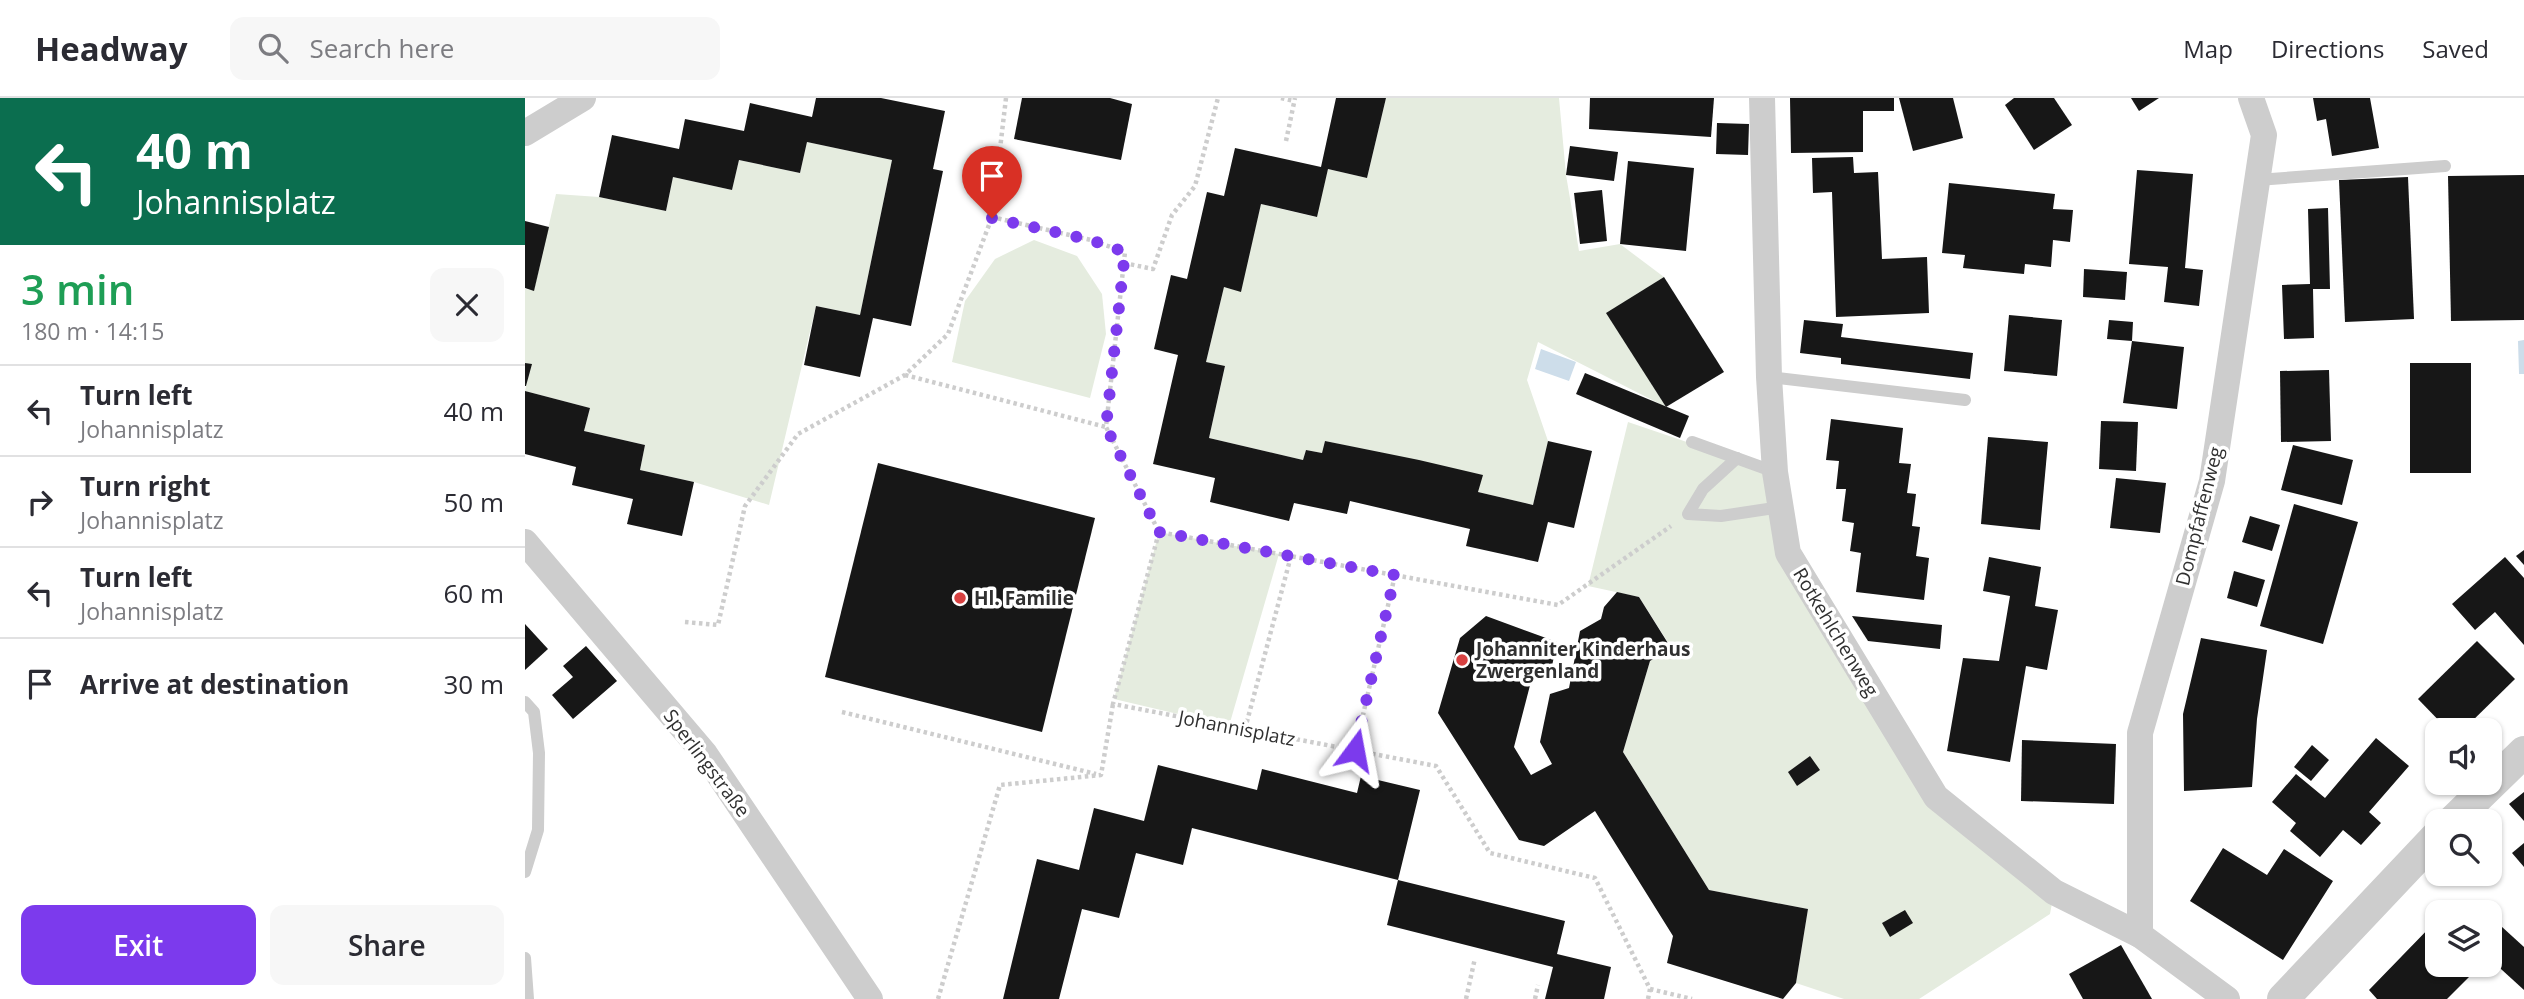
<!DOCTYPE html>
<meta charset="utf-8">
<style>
body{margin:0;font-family:"Open Sans",sans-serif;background:#f7f7f7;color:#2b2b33;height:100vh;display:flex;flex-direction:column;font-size:26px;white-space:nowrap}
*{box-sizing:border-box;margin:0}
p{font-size:23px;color:#7c7c81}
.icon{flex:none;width:38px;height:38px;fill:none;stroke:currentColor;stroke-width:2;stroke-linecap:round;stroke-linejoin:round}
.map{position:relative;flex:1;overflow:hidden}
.sheet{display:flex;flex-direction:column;background:#fff;width:525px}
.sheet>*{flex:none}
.hud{background:#0b6e4f;color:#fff;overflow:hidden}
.buttons{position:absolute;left:1900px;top:620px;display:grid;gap:14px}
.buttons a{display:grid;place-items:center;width:77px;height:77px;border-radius:14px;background:#fff;box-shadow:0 2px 5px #0004;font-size:35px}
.pin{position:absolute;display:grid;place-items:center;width:60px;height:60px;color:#fff;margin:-72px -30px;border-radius:50% 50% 50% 0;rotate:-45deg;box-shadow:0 0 7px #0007}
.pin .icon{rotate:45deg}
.me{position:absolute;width:77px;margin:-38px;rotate:13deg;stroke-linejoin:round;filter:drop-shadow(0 0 5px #0008)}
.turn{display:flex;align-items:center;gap:24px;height:147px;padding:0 21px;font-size:32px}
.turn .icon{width:91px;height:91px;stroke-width:2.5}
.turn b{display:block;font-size:49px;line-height:60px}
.round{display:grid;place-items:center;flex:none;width:74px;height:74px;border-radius:14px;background:#f7f7f7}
.summary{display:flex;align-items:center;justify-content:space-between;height:119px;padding:0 21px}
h1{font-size:42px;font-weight:600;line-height:52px;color:#1e9e55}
.action{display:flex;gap:14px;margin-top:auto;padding:14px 21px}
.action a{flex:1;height:80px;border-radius:14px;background:#7c3aed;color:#fff;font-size:28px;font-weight:600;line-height:80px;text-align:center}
.action a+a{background:#f7f7f7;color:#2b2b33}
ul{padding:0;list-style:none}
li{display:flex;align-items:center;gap:21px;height:91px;padding:0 21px;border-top:2px solid #e1e1e2}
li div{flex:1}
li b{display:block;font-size:26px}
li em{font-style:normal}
header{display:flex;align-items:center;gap:42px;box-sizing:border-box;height:98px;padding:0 35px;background:#fff;border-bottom:2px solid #e1e1e2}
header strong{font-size:33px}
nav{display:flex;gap:38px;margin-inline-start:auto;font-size:24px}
.search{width:490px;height:63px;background:#f7f7f7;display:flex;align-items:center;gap:18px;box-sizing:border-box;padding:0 24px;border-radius:14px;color:#7c7c81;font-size:26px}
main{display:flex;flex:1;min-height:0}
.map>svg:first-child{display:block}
.green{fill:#e5ecdf}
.water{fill:#cdddea}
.building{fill:#171717}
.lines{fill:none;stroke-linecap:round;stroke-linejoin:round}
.path{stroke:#cdcdcd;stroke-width:4.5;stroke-dasharray:3.5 3.5;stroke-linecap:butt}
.service{stroke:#cdcdcd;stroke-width:12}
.minor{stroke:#cdcdcd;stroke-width:26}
.tertiary{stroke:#cdcdcd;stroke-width:32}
.route{stroke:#7c3aed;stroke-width:12;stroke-dasharray:0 21.6}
.poi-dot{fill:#d84141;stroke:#fff;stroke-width:2.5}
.labels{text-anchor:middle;stroke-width:7;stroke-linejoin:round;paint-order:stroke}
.street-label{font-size:19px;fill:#303030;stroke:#fff}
.poi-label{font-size:19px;font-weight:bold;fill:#303030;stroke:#fff;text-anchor:start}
</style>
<header>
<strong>Headway</strong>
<div class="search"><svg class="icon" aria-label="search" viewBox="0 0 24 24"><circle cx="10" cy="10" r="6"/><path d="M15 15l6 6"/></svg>Search here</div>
<nav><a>Map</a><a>Directions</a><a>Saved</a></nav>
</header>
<main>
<section class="sheet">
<div class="hud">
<div class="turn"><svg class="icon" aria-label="left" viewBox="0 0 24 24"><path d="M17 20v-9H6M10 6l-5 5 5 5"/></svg><div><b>40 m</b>Johannisplatz</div></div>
</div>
<div class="summary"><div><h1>3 min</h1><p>180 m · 14:15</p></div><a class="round"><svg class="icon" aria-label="close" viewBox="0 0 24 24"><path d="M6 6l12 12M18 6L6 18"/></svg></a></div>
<ul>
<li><svg class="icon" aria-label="left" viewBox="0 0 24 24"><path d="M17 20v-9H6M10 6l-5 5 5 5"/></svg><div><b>Turn left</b><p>Johannisplatz</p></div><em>40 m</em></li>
<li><svg class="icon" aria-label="right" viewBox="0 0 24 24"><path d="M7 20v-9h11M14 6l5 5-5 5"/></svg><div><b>Turn right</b><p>Johannisplatz</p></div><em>50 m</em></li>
<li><svg class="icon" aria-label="left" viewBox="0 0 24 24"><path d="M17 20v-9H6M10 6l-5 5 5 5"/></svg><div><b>Turn left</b><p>Johannisplatz</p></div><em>60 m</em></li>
<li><svg class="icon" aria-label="arrive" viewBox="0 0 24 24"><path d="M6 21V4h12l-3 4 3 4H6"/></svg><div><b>Arrive at destination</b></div><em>30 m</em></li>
</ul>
<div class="action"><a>Exit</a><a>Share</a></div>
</section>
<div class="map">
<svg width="1999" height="901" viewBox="0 0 1999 901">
<rect width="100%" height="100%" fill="#fff"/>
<g class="green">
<path d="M 861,0 L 1034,0 L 1041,77 L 1054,153 L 1095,146 L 1139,179 L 1082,215 L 1141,309 L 1013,244 L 1002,282 L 1023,343 L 1008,407 L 953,394 L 957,377 L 800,343 L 797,355 L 781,352 L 778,362 L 684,340 L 700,269 L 681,264 L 699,189 L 715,193 L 736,106 L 791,119 L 803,71 L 842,80 Z"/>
<path d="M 282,44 L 367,62 L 335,217 L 291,208 L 244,407 L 169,384 L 115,372 L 120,347 L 59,333 L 65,310 L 0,293 L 6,267 L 0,265 L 0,191 L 9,192 L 31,96 L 74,99 L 141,113 L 148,79 L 207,92 L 214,62 L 275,75 Z"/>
<path d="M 509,142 L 552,158 L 577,196 L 581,236 L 565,300 L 427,264 L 440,203 L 470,161 Z"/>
<path d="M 1103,324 L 1250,374 L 1263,455 L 1411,699 L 1529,794 L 1525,816 L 1394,901 L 1319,901 L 1271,885 L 1283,811 L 1184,792 L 1098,654 L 1125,563 L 1146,549 L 1114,499 L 1063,488 Z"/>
<path d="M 634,434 L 754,456 L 704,628 L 589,601 Z"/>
</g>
<g class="water">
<path d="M 1999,242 L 1999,276 L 1994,276 L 1993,243 Z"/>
<path d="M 1016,251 L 1051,264 L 1044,283 L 1010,271 Z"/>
</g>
<g class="building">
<path d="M 291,0 L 356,0 L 420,13 L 408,71 L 418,73 L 386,228 L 348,220 L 335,279 L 279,267 L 291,208 L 335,217 L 367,62 L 282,44 L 275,75 L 214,62 L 207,92 L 148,79 L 141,113 L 74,99 L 87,37 L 154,51 L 160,21 L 219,33 L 225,5 L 287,19 Z"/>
<path d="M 497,0 L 585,0 L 607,6 L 596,62 L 489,41 Z"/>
<path d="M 811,0 L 861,0 L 842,80 L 803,71 L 792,119 L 736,106 L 716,194 L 699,189 L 681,264 L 700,268 L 684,340 L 778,362 L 781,352 L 797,355 L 800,343 L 894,362 L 958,377 L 953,394 L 1008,407 L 1023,343 L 1067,353 L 1049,430 L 1023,424 L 1013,464 L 941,448 L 945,431 L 825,403 L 822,416 L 769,405 L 764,423 L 685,404 L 690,380 L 628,366 L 653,257 L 629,251 L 646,177 L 662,181 L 682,94 L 699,98 L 710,50 L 796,69 Z"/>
<path d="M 1065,0 L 1189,0 L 1186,39 L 1064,31 Z"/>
<path d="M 1265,0 L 1369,0 L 1369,13 L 1338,13 L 1338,54 L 1266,55 Z"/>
<path d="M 1374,0 L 1428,0 L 1438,40 L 1388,53 Z"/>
<path d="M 1489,0 L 1529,0 L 1547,27 L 1509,52 L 1480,7 Z"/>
<path d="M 1606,0 L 1634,0 L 1614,13 Z"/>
<path d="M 1788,0 L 1845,0 L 1854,50 L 1807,58 L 1801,21 L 1792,23 Z"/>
<path d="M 1192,25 L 1224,26 L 1223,57 L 1191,56 Z"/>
<path d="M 1045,48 L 1093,54 L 1089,83 L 1041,77 Z"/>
<path d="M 1328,59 L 1329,75 L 1353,74 L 1357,161 L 1402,159 L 1404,215 L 1311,219 L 1307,94 L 1288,95 L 1287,60 Z"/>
<path d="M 1103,63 L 1169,70 L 1161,153 L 1095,146 Z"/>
<path d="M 1612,72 L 1668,76 L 1660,170 L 1678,172 L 1674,208 L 1639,204 L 1643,169 L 1604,166 Z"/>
<path d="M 1999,77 L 1999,222 L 1926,223 L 1923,78 Z"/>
<path d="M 1883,79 L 1889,221 L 1820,224 L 1814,82 Z"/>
<path d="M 1424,85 L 1530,96 L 1528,111 L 1548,112 L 1545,144 L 1528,142 L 1526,169 L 1500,166 L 1499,176 L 1438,170 L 1440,157 L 1417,155 Z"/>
<path d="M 1077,92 L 1082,143 L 1055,146 L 1049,95 Z"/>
<path d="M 1803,110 L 1805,191 L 1788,191 L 1789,240 L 1759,241 L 1757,187 L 1785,186 L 1783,111 Z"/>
<path d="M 0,123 L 24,129 L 9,193 L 0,190 Z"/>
<path d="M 1559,171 L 1602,174 L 1600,202 L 1558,199 Z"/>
<path d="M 1139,179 L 1199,274 L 1141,309 L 1081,215 Z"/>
<path d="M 1484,217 L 1537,222 L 1532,278 L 1479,273 Z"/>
<path d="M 1279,222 L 1318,226 L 1316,239 L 1448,255 L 1445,281 L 1316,266 L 1316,260 L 1275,255 Z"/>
<path d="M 1584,222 L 1608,224 L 1607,243 L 1659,249 L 1652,311 L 1598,305 L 1607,243 L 1582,241 Z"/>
<path d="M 0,265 L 7,266 L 1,288 L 0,288 Z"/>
<rect x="1885" y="265" width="61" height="110"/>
<path d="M 1804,272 L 1806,343 L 1756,344 L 1755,273 Z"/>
<path d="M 1060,275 L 1164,318 L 1155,340 L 1051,296 Z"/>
<path d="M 0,293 L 65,310 L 59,333 L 120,347 L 115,372 L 169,384 L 157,438 L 102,426 L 108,401 L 47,387 L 51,369 L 0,356 Z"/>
<path d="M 1306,321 L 1378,330 L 1374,365 L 1386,366 L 1382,395 L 1391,396 L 1387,428 L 1395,429 L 1391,458 L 1404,460 L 1399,502 L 1331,494 L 1336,455 L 1325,453 L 1329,425 L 1317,423 L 1321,391 L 1311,391 L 1314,363 L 1301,362 Z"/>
<path d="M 1576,323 L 1613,324 L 1611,373 L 1574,371 Z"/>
<path d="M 1463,339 L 1523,344 L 1515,432 L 1456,426 Z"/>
<path d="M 1768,347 L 1828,362 L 1817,407 L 1756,392 Z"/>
<path d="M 353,365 L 570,420 L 517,634 L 300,579 Z"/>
<path d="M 1591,380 L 1641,385 L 1635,435 L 1585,430 Z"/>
<path d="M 1769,406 L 1833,424 L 1798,546 L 1735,528 Z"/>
<path d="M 1725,418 L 1755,427 L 1747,453 L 1717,444 Z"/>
<path d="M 1999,452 L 1999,467 L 1991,458 Z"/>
<path d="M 1464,459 L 1516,469 L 1510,508 L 1533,512 L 1522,572 L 1501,568 L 1485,664 L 1422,653 L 1438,560 L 1474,563 L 1485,498 L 1458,493 Z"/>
<path d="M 1980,459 L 1999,480 L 1999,547 L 1970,514 L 1950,532 L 1927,506 Z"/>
<path d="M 1709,473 L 1740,482 L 1732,509 L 1702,500 Z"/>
<path d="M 1092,494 L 1114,499 L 1146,550 L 1125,563 L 1098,654 L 1184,792 L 1283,811 L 1271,885 L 1258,901 L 1142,865 L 1148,838 L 1070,713 L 1019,748 L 994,742 L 913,615 L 935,540 L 961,518 L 1032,544 L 1027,568 L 1010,568 L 989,649 L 1006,677 L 1027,666 L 1015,644 L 1025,596 L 1044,590 L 1055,533 L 1076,521 L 1079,509 Z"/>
<path d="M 1327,518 L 1417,527 L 1415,551 L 1343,543 Z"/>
<path d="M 0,526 L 23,551 L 0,572 Z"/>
<path d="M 1676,540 L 1742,552 L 1732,621 L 1727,689 L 1659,693 L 1658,616 Z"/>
<path d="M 1952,543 L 1990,581 L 1938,632 L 1923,632 L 1893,601 Z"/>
<path d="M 61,548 L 92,583 L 48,621 L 27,597 L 48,579 L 38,568 Z"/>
<path d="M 1851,640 L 1884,668 L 1844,714 L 1856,725 L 1836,747 L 1818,732 L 1795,759 L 1765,733 L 1771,725 L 1747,704 L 1771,676 L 1800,700 Z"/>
<path d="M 1497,642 L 1591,646 L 1589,706 L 1496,703 Z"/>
<path d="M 1787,647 L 1804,662 L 1786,683 L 1769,669 Z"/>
<path d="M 1285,658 L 1295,672 L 1272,688 L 1263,674 Z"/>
<path d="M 633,667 L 732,692 L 737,671 L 832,695 L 836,678 L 895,692 L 873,782 L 667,730 L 658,767 L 611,755 L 594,820 L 557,811 L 534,901 L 478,901 L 512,761 L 554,772 L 569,710 L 619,723 Z"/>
<path d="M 1999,694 L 1999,723 L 1984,706 Z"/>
<path d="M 1999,745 L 1999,769 L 1987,755 Z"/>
<path d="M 1698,750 L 1742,777 L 1759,751 L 1808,783 L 1758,862 L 1665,803 Z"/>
<path d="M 873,782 L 1040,823 L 1032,856 L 1086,869 L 1079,901 L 1020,901 L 1028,869 L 862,827 Z"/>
<path d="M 1380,812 L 1388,825 L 1365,839 L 1357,825 Z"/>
<path d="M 1965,818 L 1999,849 L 1999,892 L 1965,861 Z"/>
<path d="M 1909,825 L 1913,829 L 1913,866 L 1954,869 L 1922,901 L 1852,901 L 1844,892 Z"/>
<path d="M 1596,847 L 1627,901 L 1558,901 L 1544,876 Z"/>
</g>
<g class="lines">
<g class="path">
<path d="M 481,0 L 467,119 L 566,142 L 600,154 L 581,329 L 634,434"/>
<path d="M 756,0 L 769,3"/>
<path d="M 761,43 L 770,0"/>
<path d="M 599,165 L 628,171 L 647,117 L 670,88 L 693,0"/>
<path d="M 380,277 L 581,329"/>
<path d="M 160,524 L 193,527 L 220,408 L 273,336 L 380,277 L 423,236 L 467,119"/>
<path d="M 317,614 L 571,676"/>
<path d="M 720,631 L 766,458"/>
<path d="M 830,652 L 870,477"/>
<path d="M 1125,891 L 1167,901"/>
<path d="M 413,901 L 475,687 L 576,677 L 588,606"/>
<path d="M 941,901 L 950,860"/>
<path d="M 1010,901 L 1013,887"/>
<path d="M 1123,901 L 1125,891 L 1070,780 L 965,755 L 911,668 L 588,606 L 634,434 L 1033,507 L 1146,428"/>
</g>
<g class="service">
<path d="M 1732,82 L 1920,68"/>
<path d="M 1244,279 L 1440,302"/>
<path d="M 1167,344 L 1250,374"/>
<path d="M 1212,360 L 1178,391 L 1163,416 L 1196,418 L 1256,409"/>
<path d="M 0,604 L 9,614 L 14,655 L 13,732 L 0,774"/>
<path d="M 0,860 L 3,901"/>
</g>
<g class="minor">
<path d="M 1237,0 L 1244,279 L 1250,374 L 1263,455 L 1411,699 L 1529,794 L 1615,837 L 1702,901"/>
<path d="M 0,35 L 58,0"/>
<path d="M 0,444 L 180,656 L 345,901"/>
<path d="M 1615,837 L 1615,635 L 1687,383 L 1739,37 L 1726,0"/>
</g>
<g class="tertiary">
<path d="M 1928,723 L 1999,654"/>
<path d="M 1758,901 L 1913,737"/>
</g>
</g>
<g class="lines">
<path class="route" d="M 467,120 L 566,142 L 600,154 L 581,329 L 634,434 L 870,477 L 830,652"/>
</g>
<g class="poi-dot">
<circle cx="435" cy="500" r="7"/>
<circle cx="937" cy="562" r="7"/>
</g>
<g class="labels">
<g class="street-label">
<text transform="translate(1674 418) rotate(-76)" y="7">Dompfaffenweg</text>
<text transform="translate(1311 534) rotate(59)" y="7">Rotkehlchenweg</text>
<text transform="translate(712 630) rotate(11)" y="7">Johannisplatz</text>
<text transform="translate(182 665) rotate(53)" y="7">Sperlingstraße</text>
</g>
<g class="poi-label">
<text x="449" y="507">Hl. Familie</text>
<text x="951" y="558">Johanniter Kinderhaus<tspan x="951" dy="22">Zwergenland</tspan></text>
</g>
</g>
</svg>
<div class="buttons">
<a><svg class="icon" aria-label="sound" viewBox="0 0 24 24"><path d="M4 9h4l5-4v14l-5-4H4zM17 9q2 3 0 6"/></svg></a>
<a><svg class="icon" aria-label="search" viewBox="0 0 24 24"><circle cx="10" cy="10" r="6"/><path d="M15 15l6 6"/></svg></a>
<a><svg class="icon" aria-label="layers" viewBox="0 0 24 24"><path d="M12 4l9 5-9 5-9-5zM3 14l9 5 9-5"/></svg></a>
</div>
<div class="pin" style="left:467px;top:120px;background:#d93025"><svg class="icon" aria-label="arrive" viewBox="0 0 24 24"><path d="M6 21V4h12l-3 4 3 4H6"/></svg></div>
<svg class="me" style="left:830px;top:652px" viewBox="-20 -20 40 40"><path d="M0-17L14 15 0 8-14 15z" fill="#7c3aed" stroke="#fff" stroke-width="4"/></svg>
</div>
</main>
